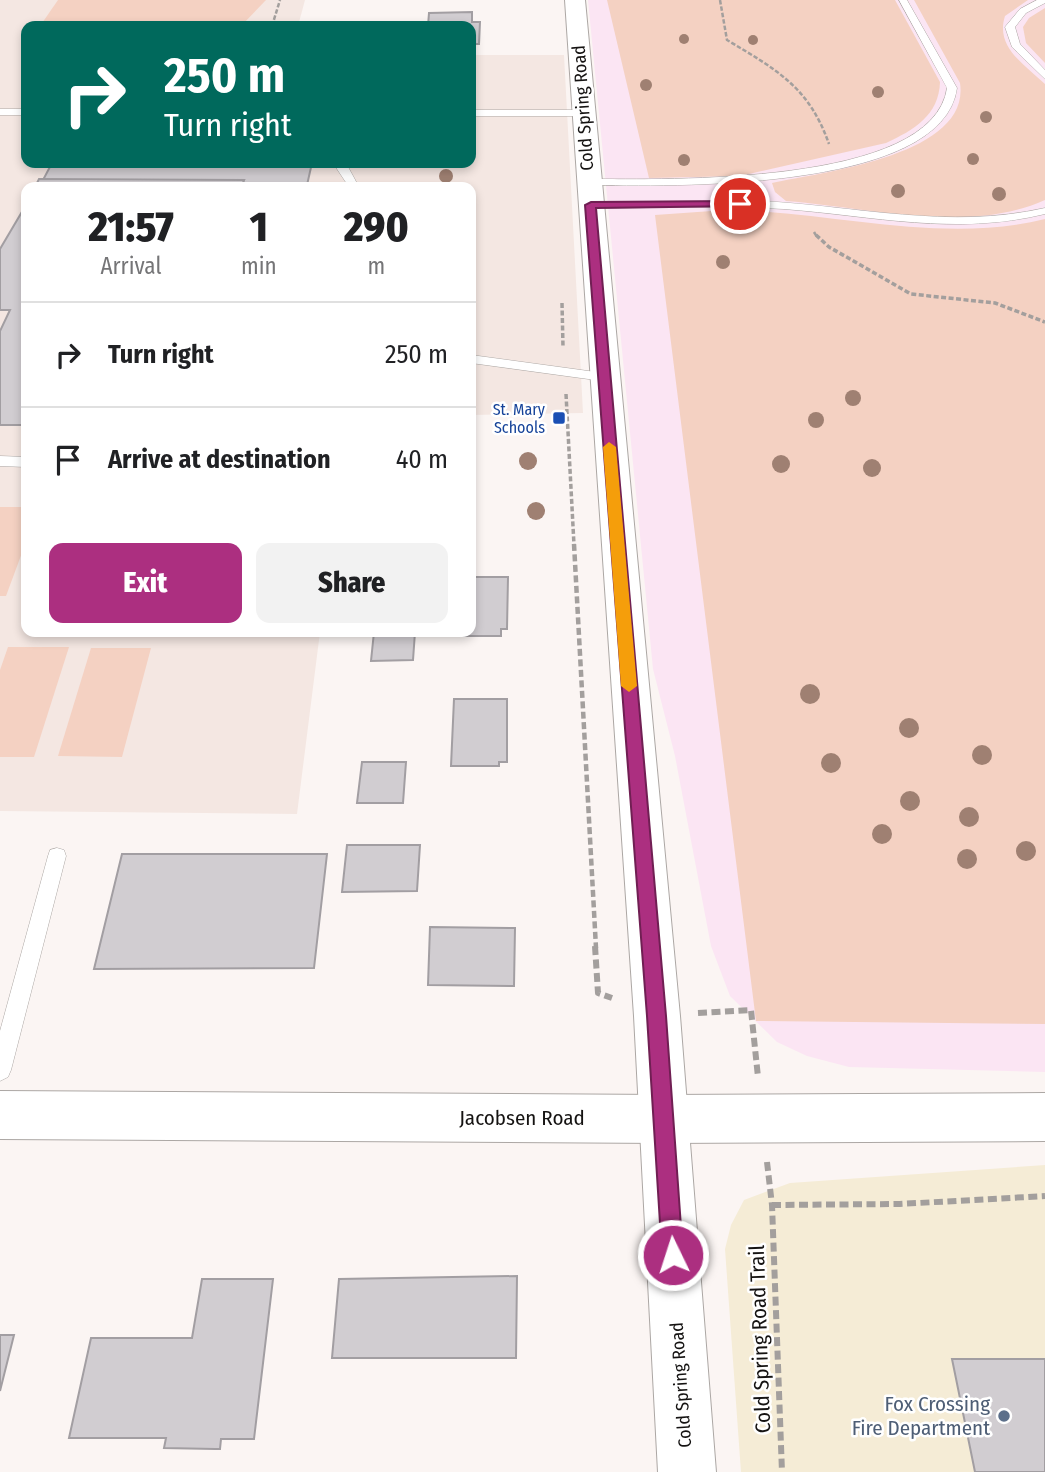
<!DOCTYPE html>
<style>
body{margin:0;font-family:"Fira Sans Condensed",sans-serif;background:#f2f2f2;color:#202124;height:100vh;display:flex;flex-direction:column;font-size:26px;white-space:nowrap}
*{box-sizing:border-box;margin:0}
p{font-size:23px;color:#757577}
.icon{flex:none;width:38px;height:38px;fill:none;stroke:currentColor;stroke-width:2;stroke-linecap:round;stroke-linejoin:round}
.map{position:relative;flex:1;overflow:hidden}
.side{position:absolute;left:21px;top:182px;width:455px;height:455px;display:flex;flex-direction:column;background:#fff;border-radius:14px;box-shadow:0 4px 10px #0003}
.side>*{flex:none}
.top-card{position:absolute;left:21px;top:21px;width:455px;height:147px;border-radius:14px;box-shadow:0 4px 10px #0003;background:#00695c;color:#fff;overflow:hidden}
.pin{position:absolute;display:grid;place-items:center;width:60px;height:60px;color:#fff;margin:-30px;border:4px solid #fff;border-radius:50%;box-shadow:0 2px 7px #0007}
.me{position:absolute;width:77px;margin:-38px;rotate:356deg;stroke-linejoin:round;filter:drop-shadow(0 0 5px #0008)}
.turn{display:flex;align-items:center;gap:24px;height:147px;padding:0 28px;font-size:32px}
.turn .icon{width:91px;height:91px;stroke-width:2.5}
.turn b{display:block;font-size:49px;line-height:60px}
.eta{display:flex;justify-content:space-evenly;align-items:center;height:119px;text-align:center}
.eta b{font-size:42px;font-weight:800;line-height:49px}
.cta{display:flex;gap:14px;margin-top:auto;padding:14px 28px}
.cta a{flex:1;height:80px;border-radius:14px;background:#ac2f80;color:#fff;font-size:28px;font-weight:800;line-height:80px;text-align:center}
.cta a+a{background:#f2f2f2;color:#202124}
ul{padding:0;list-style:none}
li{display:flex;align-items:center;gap:21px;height:105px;padding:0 28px;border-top:2px solid #e0e0e0}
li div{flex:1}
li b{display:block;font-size:26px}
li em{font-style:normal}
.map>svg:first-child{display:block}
.commercial{fill:#f5ecd6}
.industrial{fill:#fbe5f3}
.built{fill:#f4e7e2}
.green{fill:#f4d1c2}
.building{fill:#d1cdd1;stroke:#a29ea2;stroke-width:2}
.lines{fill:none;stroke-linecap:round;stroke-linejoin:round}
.service-casing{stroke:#aca7a4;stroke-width:1}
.tertiary-casing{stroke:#aca7a4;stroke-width:2}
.secondary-casing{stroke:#aca7a4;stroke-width:2}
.path-far3{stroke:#a39f9d;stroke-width:2.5;stroke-dasharray:4.5 2;stroke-linecap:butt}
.path-far2{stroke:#a39f9d;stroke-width:3.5;stroke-dasharray:5 2.5;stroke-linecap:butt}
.path-far1{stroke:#a39f9d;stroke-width:4.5;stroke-dasharray:7 3.5;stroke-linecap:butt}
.path{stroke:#a39f9d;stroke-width:6;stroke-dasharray:9 4.5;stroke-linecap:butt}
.service{fill:#fff;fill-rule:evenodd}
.tertiary{fill:#fff;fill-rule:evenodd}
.secondary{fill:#fff;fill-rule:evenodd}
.tree{fill:#9f8072}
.route{fill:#ac2f80;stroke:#701f53;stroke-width:2}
.slow{fill:#f59e0b}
.transit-dot{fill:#1a4fb4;stroke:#fff;stroke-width:2.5}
.service-dot{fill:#5c6f8a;stroke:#fff;stroke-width:2.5}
.labels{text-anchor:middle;stroke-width:5;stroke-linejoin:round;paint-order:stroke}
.far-transit-label{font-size:16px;fill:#164399;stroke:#fff;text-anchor:end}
.street-label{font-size:18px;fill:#151312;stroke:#fff}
.near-street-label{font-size:21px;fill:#151312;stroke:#fff}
.near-service-label{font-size:21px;fill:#4e5e75;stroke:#fff;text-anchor:end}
</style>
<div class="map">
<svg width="1045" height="1472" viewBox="0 0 1045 1472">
<rect width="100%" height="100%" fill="#fbf5f3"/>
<path class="commercial" d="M 1045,1165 L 1045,1472 L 741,1472 L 725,1249 L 731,1225 L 744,1200 L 790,1183 Z"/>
<path class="industrial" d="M 588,0 L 1045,0 L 1045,1072 L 849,1067 L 807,1056 L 777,1042 L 730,996 L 711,946 L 675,756 L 653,669 Z"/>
<path class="built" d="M 0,0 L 305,0 L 298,26 L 26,26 L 26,163 L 471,163 L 471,55 L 564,55 L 583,413 L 471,415 L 471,187 L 26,187 L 26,632 L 320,632 L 297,814 L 0,811 Z"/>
<g class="green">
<path d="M 58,0 L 266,0 L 241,26 L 40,26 Z"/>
<path d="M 607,0 L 895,0 L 940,82 C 939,115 914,130 886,143 L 740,176 L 649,178 Z"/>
<path d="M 914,0 L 1028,0 L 1005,16 C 995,47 1024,64 1045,84 L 1045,200 C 967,235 868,207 786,201 L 775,192 L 772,183 C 821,172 971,156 960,83 Z"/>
<path d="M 1045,8 L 1045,63 L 1026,43 L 1023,27 L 1029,18 Z"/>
<path d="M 726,210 C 831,211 941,245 1045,219 L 1045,1024 L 756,1021 L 655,215 Z"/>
<path d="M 0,507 L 26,507 L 26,542 L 6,596 L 0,596 Z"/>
<path d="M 8,647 L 69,647 L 34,757 L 0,757 L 0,670 Z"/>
<path d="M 91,648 L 151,648 L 122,757 L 58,756 Z"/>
</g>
<g class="building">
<path d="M 472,12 L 472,22 L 480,22 L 479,44 L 471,44 L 471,26 L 428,26 L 429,13 Z"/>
<path d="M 52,163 L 312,163 L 307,185 L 242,185 L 244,180 L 43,180 Z"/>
<path d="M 39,179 L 244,180 L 242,185 L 278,185 L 35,187 Z"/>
<path d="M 26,205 L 26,425 L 0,425 L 0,331 L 10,310 L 0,310 L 0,249 Z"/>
<path d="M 471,577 L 508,577 L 507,629 L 501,629 L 501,636 L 455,636 L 455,632 L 471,632 Z"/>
<path d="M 374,632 L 415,632 L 413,660 L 371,661 Z"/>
<path d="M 454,699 L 507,699 L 507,762 L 499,762 L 499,766 L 451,766 Z"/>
<path d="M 362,762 L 406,762 L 403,803 L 357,803 Z"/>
<path d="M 347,845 L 420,845 L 417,891 L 342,892 Z"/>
<path d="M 122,854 L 327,854 L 314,968 L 94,969 Z"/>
<path d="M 430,927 L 515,928 L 514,986 L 428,985 Z"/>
<path d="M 517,1276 L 516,1358 L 332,1358 L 339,1279 Z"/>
<path d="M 202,1279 L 273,1279 L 254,1439 L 221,1439 L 220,1449 L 215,1449 L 164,1448 L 166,1438 L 69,1438 L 91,1338 L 192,1338 Z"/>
<path d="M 0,1335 L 14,1335 L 0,1391 Z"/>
<path d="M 952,1359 L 1045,1359 L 1045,1472 L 975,1472 Z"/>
</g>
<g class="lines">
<g class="service-casing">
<g id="service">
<path d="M 899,0 L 907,0 L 957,88 C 943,193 667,186 589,185 L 583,182 L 589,179 C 664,179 933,187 947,88 Z"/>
<path d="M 1037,0 L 1045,0 L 1045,3 L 1026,13 L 1015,27 L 1020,44 L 1045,70 L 1045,79 L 1012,47 L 1005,27 L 1020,9 Z"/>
<rect x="0" y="109" width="26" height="6"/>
<path d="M 471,110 L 585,110 L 590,113 L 585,116 L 471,116 Z"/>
<path d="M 336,163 L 346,163 L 359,187 L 349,187 L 337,169 Z"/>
<path d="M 760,201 C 858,206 947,230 1045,208 L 1045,214 C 954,236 875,216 784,209 C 720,205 655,208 591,208 L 585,205 L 591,202 Z"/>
<path d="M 471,355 L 603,373 L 610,377 L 603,381 L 471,363 Z"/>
<path d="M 0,456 L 26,457 L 26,467 L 0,466 Z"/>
<path d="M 57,848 L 64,850 L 66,856 L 11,1070 L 8,1077 L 0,1081 L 0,1031 L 48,856 L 50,850 Z"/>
</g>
</g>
<g class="tertiary-casing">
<path id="tertiary" d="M 565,0 L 585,0 L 680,1016 L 716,1472 L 658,1472 L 634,1016 Z"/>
</g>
<g class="secondary-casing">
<path id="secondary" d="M 0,1091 L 664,1095 L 1045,1093 L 1045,1141 L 664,1143 L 0,1139 Z"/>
</g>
<g class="path-far3">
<path d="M 720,0 L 727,40 C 777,70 809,87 829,144"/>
<path d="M 272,26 L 280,0"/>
<path d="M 814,232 L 817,237"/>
</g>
<g class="path-far2">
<path d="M 816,235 L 829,247 L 911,294 L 995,303 L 1045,322"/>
<path d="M 562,303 L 563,347"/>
<path d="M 566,394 L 574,545"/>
</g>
<path class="path-far1" d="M 574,544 L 596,948"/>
<g class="path">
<path d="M 595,946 L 598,993 L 612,998"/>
<path d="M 698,1013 L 751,1010 L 758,1077"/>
<path d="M 767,1162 L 772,1205 L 782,1472"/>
<path d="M 772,1205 L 900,1204 L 1045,1196"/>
</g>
<use href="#service" class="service"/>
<use href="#tertiary" class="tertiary"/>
<use href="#secondary" class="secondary"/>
</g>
<g class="tree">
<circle cx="684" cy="39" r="5"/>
<circle cx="753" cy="40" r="5"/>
<circle cx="646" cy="85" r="6"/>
<circle cx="878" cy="92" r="6"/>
<circle cx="986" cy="117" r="6"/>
<circle cx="973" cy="159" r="6"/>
<circle cx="684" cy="160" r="6"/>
<circle cx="446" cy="176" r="7"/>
<circle cx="898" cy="191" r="7"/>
<circle cx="999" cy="194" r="7"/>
<circle cx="723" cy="262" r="7"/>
<circle cx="853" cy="398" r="8"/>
<circle cx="816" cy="420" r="8"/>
<circle cx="528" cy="461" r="9"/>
<circle cx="781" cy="464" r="9"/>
<circle cx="872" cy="468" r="9"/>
<circle cx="536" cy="511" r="9"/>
<circle cx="810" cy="694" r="10"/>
<circle cx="909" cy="728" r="10"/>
<circle cx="982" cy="755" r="10"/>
<circle cx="831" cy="763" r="10"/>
<circle cx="910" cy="801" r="10"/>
<circle cx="969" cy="817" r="10"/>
<circle cx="882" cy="834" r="10"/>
<circle cx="1026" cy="851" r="10"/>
<circle cx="967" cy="859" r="10"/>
</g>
<path class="route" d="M 740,201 L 743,202 L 743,206 L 596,208 L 666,1016 L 683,1255 L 680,1262 L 673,1265 L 665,1262 L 662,1255 L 647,1016 L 585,205 L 591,202 Z"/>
<path class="slow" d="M 609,442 L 616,447 L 637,686 L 629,692 L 621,686 L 603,447 Z"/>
<rect class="transit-dot" x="552" y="411" width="14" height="14" rx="3.5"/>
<circle class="service-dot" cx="1004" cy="1416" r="7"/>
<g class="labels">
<g class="far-transit-label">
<text x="545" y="415">St. Mary<tspan x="545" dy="18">Schools</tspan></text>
</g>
<g class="street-label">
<text transform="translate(583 108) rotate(-94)" y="6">Cold Spring Road</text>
<text transform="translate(681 1385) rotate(-94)" y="6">Cold Spring Road</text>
</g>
<g class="near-street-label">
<text x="522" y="1125">Jacobsen Road</text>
<text transform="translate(760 1339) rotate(-92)" y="7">Cold Spring Road Trail</text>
</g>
<g class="near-service-label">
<text x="990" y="1411">Fox Crossing<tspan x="990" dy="24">Fire Department</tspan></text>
</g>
</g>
</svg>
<div class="pin" style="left:740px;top:204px;background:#d93025"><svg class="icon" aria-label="arrive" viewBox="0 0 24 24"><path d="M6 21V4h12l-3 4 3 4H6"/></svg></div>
<svg class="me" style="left:673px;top:1255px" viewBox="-20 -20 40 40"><circle r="17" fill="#ac2f80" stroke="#fff" stroke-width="3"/><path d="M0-11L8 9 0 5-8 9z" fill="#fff"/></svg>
<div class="top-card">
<div class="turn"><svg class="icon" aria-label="right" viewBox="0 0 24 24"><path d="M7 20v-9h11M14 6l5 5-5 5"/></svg><div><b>250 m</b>Turn right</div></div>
</div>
<section class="side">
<div class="eta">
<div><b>21:57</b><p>Arrival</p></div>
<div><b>1</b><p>min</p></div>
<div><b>290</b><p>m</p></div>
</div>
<ul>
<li><svg class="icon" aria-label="right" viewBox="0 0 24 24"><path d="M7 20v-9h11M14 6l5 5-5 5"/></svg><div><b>Turn right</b></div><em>250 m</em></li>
<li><svg class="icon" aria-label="arrive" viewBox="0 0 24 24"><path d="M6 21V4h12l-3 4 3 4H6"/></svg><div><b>Arrive at destination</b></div><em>40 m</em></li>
</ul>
<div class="cta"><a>Exit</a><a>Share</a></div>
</section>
</div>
